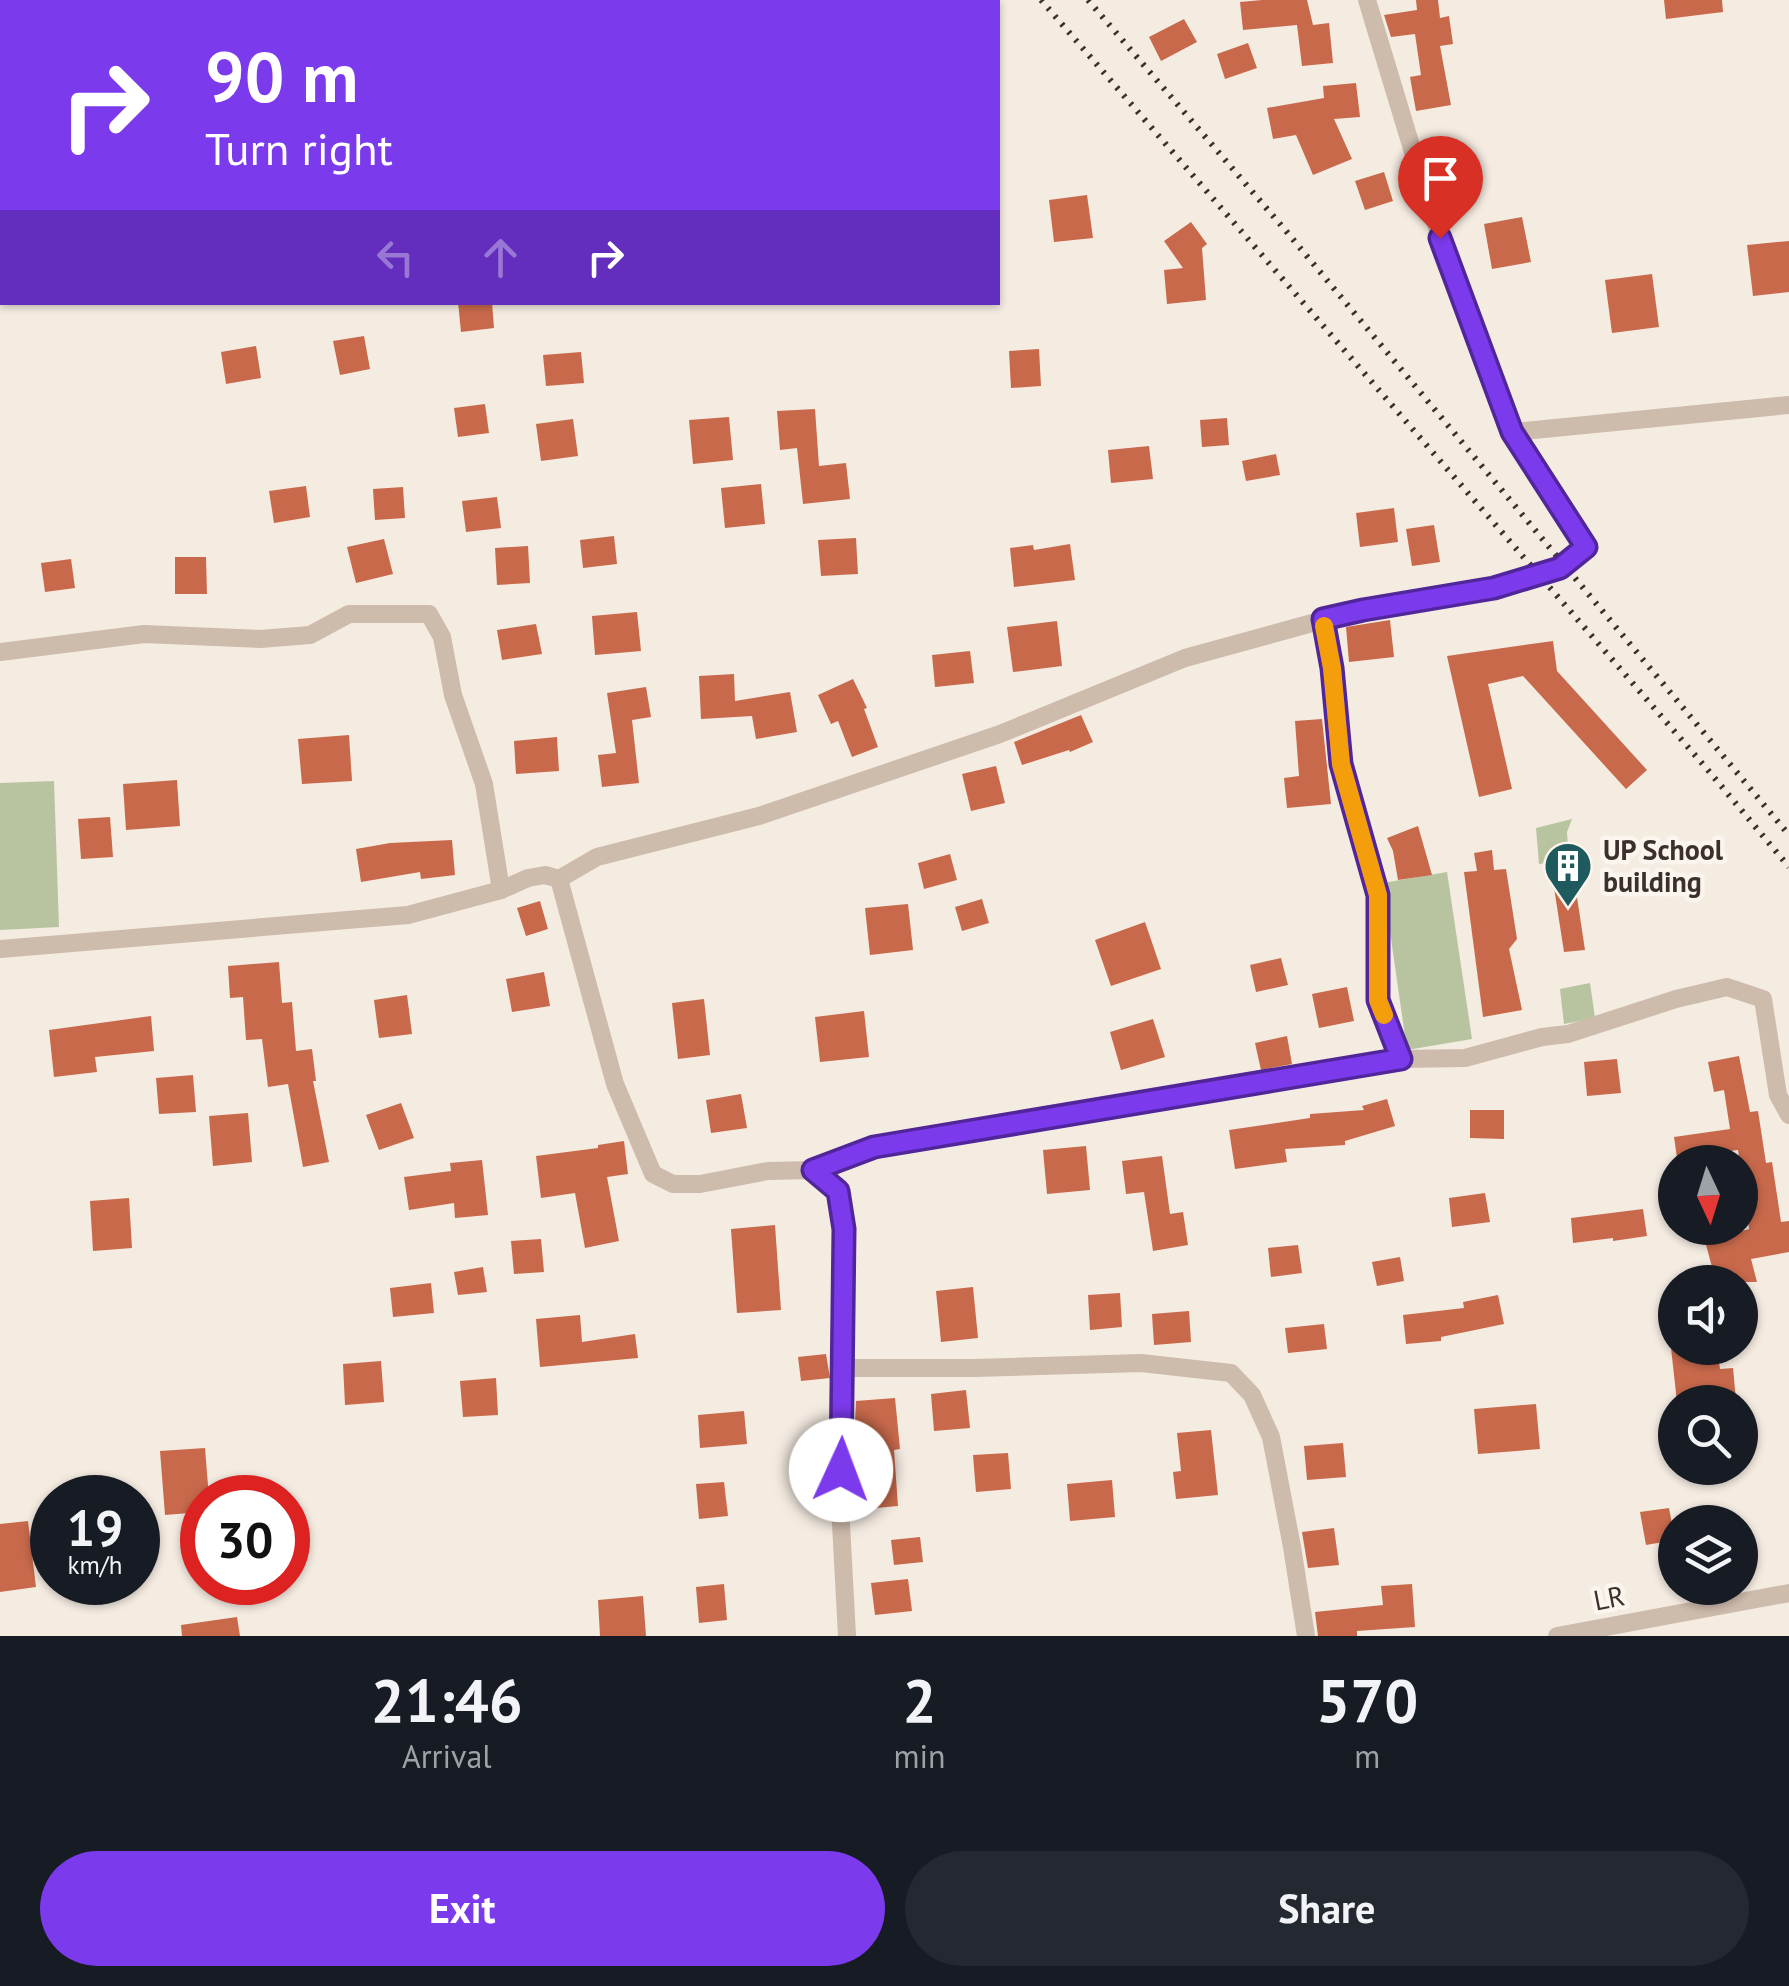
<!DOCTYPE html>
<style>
body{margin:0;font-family:"PT Sans",sans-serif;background:#242831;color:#f1f3f6;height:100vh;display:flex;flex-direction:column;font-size:38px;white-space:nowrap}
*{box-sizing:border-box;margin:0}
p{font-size:32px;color:#9ea1a6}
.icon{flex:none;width:55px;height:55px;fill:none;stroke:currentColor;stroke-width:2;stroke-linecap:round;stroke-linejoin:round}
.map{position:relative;height:1636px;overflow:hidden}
.details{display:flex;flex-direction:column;background:#171b24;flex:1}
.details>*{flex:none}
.guide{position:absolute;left:0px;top:0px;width:1000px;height:305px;box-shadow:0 2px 8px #0004;background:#7c3aed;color:#fff;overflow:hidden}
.needle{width:65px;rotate:176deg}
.controls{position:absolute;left:1658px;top:1145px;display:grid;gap:20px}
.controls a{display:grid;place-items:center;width:100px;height:100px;border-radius:50%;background:#171b24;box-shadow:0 2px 8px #0004;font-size:50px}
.speed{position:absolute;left:30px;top:1475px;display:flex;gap:20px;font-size:50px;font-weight:700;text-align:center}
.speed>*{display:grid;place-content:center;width:130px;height:130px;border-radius:50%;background:#171b24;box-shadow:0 2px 8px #0004;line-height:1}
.speed small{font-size:25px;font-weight:400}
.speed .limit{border:15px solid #d22;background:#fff;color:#111}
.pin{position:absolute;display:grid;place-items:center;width:85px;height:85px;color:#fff;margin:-102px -42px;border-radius:50% 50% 50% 0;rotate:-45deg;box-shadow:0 0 10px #0007}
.pin .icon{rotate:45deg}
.me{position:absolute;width:110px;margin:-55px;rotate:2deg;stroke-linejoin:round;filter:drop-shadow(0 0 8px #0008)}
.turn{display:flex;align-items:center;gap:35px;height:210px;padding:0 40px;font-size:45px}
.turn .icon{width:130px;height:130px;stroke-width:2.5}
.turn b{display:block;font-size:70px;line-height:85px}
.lanes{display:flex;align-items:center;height:95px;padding:0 40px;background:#0003;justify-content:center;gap:50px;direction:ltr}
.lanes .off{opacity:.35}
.eta{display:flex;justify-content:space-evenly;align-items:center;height:170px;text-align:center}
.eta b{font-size:60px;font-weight:600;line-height:70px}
.primary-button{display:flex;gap:20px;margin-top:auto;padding:20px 40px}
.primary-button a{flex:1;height:115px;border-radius:60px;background:#7c3aed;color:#fff;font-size:40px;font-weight:600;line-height:115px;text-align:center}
.primary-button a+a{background:#242831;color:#f1f3f6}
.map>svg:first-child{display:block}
.green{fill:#b8c4a0}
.building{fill:#c8694b}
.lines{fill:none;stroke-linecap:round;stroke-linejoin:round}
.street{stroke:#cdbbac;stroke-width:18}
.rail{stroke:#3b302b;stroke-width:6;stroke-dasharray:2.5 8;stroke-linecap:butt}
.route-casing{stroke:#51269a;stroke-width:25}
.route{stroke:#7c3aed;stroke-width:18}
.slow{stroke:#f59e0b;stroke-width:18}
.labels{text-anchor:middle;stroke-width:9;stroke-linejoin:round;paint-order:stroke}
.poi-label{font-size:28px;font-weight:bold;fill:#3b302b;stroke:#fbf5ee;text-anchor:start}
.street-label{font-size:28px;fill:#3b302b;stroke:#fbf5ee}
</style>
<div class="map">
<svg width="1789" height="1636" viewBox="0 0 1789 1636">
<rect width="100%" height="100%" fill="#f4ebe1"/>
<g class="green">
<path d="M 54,781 L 59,927 L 0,930 L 0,783 Z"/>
<path d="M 1572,819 L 1567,832 L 1569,860 L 1539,864 L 1536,828 Z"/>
<path d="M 1447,872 L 1472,1039 L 1407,1050 L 1383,883 Z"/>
<path d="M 1590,983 L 1595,1018 L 1564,1024 L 1560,989 Z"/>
</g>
<g class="building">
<path d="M 1262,0 L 1307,0 L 1313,25 L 1329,23 L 1333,63 L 1302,66 L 1297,25 L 1243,30 L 1240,2 Z"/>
<path d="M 1416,0 L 1438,0 L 1440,18 L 1449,16 L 1453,44 L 1440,46 L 1451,105 L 1416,111 L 1410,77 L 1421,75 L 1415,34 L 1391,37 L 1384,15 L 1417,10 Z"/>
<path d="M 1664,0 L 1722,0 L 1723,12 L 1666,19 Z"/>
<path d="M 1184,19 L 1197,42 L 1161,61 L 1149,37 Z"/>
<path d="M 1248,43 L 1257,68 L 1225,79 L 1217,54 Z"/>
<path d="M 1356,83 L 1360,117 L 1334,119 L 1352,159 L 1313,175 L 1296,135 L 1273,139 L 1267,108 L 1324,98 L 1323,86 Z"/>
<path d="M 1384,172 L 1393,201 L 1365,210 L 1355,181 Z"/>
<path d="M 1087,195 L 1093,238 L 1054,242 L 1049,200 Z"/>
<path d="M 1522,217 L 1531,262 L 1492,269 L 1484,224 Z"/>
<path d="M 1191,222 L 1207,244 L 1202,248 L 1206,300 L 1167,304 L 1164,270 L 1183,268 L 1164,241 Z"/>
<path d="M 1789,241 L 1789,292 L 1753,296 L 1747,245 Z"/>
<path d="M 1652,274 L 1659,327 L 1612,333 L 1605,280 Z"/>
<path d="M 458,302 L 492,302 L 494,328 L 461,332 Z"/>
<path d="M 364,336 L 370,369 L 340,375 L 333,341 Z"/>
<path d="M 256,346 L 261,378 L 226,384 L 221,352 Z"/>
<path d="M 1039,349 L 1041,386 L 1011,388 L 1009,351 Z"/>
<path d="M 581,352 L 584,383 L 546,386 L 543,355 Z"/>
<path d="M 485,404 L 489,433 L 458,437 L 454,408 Z"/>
<path d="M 815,409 L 819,466 L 846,463 L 850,499 L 803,504 L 797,448 L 780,450 L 777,411 Z"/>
<path d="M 729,417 L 733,460 L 693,464 L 689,420 Z"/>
<path d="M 1227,418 L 1229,445 L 1202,447 L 1200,420 Z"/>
<path d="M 573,419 L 578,456 L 541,461 L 536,424 Z"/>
<path d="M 1149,446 L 1153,479 L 1111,483 L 1108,450 Z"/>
<path d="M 1276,454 L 1280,475 L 1246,481 L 1242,461 Z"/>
<path d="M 761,484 L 765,524 L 725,528 L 721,488 Z"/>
<path d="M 306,486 L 310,517 L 274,523 L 269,491 Z"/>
<path d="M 403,487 L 405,518 L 375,520 L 373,489 Z"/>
<path d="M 497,497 L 501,528 L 466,532 L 462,501 Z"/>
<path d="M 1394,508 L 1398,542 L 1360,547 L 1356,513 Z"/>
<path d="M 1434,525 L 1440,562 L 1412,566 L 1406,529 Z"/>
<path d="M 614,536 L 617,564 L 583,568 L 580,540 Z"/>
<path d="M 856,538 L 858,574 L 821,576 L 818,540 Z"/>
<path d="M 384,539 L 393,574 L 356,583 L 347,547 Z"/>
<path d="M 1070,544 L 1075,580 L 1014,587 L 1010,548 L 1033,545 L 1034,550 Z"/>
<path d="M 528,546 L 530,583 L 497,585 L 495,548 Z"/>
<path d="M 175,557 L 206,557 L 207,594 L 175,594 Z"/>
<path d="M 71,559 L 75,588 L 45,592 L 41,563 Z"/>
<path d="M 637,612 L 641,651 L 595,655 L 592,616 Z"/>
<path d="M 1390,620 L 1394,657 L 1349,662 L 1346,627 Z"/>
<path d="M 1057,621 L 1062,666 L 1013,672 L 1007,627 Z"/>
<path d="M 536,624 L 542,654 L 502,660 L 497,630 Z"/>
<path d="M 1553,641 L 1557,671 L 1647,770 L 1626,789 L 1523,676 L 1488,684 L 1512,789 L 1479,797 L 1447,656 Z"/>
<path d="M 970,651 L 974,683 L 935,687 L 932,655 Z"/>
<path d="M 734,674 L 735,701 L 790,692 L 797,732 L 756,739 L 752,716 L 701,719 L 699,676 Z"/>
<path d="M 853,679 L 867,708 L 864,709 L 878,747 L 852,757 L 838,721 L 831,724 L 818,695 Z"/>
<path d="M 646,687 L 651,717 L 632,720 L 639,783 L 602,787 L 598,755 L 616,753 L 607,693 Z"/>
<path d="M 1081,715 L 1093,742 L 1070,752 L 1069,750 L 1022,765 L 1014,742 Z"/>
<path d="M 1322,719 L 1331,804 L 1287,808 L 1284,778 L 1299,776 L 1295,721 Z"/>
<path d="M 349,735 L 352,781 L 302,784 L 298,739 Z"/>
<path d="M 557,737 L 559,771 L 516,774 L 514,741 Z"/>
<path d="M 996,766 L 1005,803 L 971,811 L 962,774 Z"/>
<path d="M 177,780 L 180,826 L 126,830 L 123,784 Z"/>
<path d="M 110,817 L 113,857 L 81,859 L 78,819 Z"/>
<path d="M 1418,826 L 1432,875 L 1398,880 L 1393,851 L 1387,838 Z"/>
<path d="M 452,840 L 455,875 L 421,879 L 420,872 L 361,882 L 356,849 L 390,843 Z"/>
<path d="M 1492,850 L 1494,870 L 1506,869 L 1517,939 L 1509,949 L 1522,1010 L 1483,1017 L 1464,872 L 1477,871 L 1474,853 Z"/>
<path d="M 950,854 L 957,880 L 924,889 L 918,863 Z"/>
<path d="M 1572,864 L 1585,950 L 1564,952 L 1551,868 Z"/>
<path d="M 982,899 L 989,923 L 962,931 L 955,907 Z"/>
<path d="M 540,901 L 548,929 L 526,936 L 517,908 Z"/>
<path d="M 908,904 L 913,950 L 870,955 L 865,908 Z"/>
<path d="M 1145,922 L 1161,969 L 1111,986 L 1095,940 Z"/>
<path d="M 1281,958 L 1288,985 L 1256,992 L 1250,965 Z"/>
<path d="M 279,962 L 282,1003 L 292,1002 L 296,1051 L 312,1049 L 316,1081 L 313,1081 L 329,1162 L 303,1167 L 288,1084 L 268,1087 L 262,1039 L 246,1040 L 243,997 L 230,998 L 228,966 Z"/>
<path d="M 544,972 L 550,1006 L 512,1012 L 506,979 Z"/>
<path d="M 1347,987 L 1354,1021 L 1319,1028 L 1312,994 Z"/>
<path d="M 407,995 L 412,1034 L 379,1038 L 374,1000 Z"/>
<path d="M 704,999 L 710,1055 L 678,1059 L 672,1003 Z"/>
<path d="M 864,1011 L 869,1057 L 820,1062 L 815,1017 Z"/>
<path d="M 151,1016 L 154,1051 L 95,1057 L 97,1072 L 54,1077 L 49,1030 Z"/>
<path d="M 1153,1019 L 1165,1057 L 1121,1070 L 1110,1032 Z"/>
<path d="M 1287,1036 L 1292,1064 L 1261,1070 L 1255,1043 Z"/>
<path d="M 1739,1056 L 1750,1112 L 1758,1111 L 1766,1163 L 1772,1162 L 1781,1222 L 1789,1221 L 1789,1252 L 1751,1259 L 1757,1282 L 1716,1282 L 1705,1241 L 1749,1229 L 1738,1150 L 1677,1158 L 1674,1137 L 1730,1129 L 1724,1090 L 1714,1092 L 1708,1062 Z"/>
<path d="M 1617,1059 L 1621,1093 L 1587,1096 L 1584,1062 Z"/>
<path d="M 193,1075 L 196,1112 L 159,1114 L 156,1078 Z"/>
<path d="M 741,1094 L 747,1128 L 711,1133 L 706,1100 Z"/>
<path d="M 1387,1099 L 1395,1126 L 1345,1141 L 1345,1145 L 1285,1149 L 1287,1162 L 1235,1169 L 1229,1130 L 1310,1118 L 1310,1114 L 1364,1110 L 1362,1106 Z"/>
<path d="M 401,1103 L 414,1138 L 379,1150 L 366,1115 Z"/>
<path d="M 1470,1110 L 1504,1110 L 1504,1139 L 1470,1138 Z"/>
<path d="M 248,1113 L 252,1162 L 213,1166 L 209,1116 Z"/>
<path d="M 624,1141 L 628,1174 L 607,1177 L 619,1241 L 585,1248 L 575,1193 L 541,1198 L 536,1156 L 598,1148 L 598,1145 Z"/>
<path d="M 1086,1146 L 1090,1190 L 1047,1194 L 1043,1150 Z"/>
<path d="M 1162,1156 L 1170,1214 L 1183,1212 L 1188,1245 L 1153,1251 L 1144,1192 L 1126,1194 L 1122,1161 Z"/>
<path d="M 482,1160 L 488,1215 L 455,1218 L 454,1203 L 409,1210 L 404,1177 L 451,1171 L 450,1163 Z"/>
<path d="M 1485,1193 L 1490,1222 L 1452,1227 L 1449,1198 Z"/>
<path d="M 129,1198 L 132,1248 L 93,1251 L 90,1201 Z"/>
<path d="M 1643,1209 L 1647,1236 L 1613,1241 L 1613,1238 L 1573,1243 L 1571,1218 Z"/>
<path d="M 775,1225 L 781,1310 L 737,1313 L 731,1229 Z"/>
<path d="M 541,1239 L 544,1272 L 514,1274 L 511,1241 Z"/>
<path d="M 1298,1245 L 1302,1273 L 1271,1277 L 1268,1248 Z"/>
<path d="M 1400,1257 L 1404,1281 L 1377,1286 L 1372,1262 Z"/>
<path d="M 483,1267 L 487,1292 L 458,1295 L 454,1272 Z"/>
<path d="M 431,1283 L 434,1313 L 393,1317 L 390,1288 Z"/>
<path d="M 973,1287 L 978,1338 L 941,1342 L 936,1291 Z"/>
<path d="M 1120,1293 L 1122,1327 L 1090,1330 L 1088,1295 Z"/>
<path d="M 1498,1295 L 1504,1324 L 1441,1337 L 1441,1341 L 1406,1344 L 1403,1315 L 1464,1308 L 1463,1302 Z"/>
<path d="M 1189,1311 L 1191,1342 L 1154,1345 L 1152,1314 Z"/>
<path d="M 580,1315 L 582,1342 L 635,1334 L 638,1358 L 540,1367 L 536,1319 Z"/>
<path d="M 1324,1324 L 1327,1349 L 1288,1353 L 1285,1328 Z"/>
<path d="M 1671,1348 L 1717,1348 L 1720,1369 L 1733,1368 L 1736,1400 L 1677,1402 Z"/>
<path d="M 826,1354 L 830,1378 L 801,1381 L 798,1357 Z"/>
<path d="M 381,1361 L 384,1402 L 345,1405 L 343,1364 Z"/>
<path d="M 496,1378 L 498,1415 L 463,1417 L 460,1381 Z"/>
<path d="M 966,1390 L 970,1428 L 934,1431 L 931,1394 Z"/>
<path d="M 895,1398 L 900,1449 L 894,1450 L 898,1506 L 865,1509 L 855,1422 L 856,1401 Z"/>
<path d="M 1536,1404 L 1540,1449 L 1478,1454 L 1474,1409 Z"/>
<path d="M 744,1411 L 747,1444 L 700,1448 L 698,1415 Z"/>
<path d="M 1211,1430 L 1218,1495 L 1176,1499 L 1173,1472 L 1181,1471 L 1177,1433 Z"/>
<path d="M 1343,1443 L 1346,1477 L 1307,1480 L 1304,1446 Z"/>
<path d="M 205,1448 L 209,1498 L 202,1498 L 202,1512 L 165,1515 L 160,1451 Z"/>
<path d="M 1008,1453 L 1011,1489 L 976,1492 L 973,1455 Z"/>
<path d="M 1112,1480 L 1115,1517 L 1070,1521 L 1067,1484 Z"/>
<path d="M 724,1482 L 728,1516 L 699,1519 L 696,1484 Z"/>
<path d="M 1669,1508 L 1675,1540 L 1646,1545 L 1640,1512 Z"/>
<path d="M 28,1521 L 36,1587 L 0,1592 L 0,1524 Z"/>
<path d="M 1334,1528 L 1339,1565 L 1308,1568 L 1302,1532 Z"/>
<path d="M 920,1537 L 923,1562 L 894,1565 L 891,1540 Z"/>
<path d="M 908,1579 L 912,1611 L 875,1615 L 871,1583 Z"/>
<path d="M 724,1584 L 727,1620 L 699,1623 L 696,1587 Z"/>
<path d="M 1412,1584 L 1415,1627 L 1357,1631 L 1357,1636 L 1318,1636 L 1315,1612 L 1383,1605 L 1381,1586 Z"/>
<path d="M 643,1596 L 646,1636 L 600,1636 L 598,1600 Z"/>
<path d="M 237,1617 L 240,1636 L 182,1636 L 181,1625 Z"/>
</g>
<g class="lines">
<g class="street">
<path d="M 568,0 L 569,2"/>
<path d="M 1367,0 L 1429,205 L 1513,432"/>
<path d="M 620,2 L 625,0"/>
<path d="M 1323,619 L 1332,667 L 1341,764 L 1378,895 L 1379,1000 L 1401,1059 L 1465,1058 L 1542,1037 L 1568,1034 L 1676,999 L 1727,987 L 1763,999 L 1778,1095 L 1789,1115"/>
<path d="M 0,652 L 144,634 L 260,639 L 310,635 L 349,614 L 429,614 L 442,637 L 453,695 L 484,784 L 501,890"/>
<path d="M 559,879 L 597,857 L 759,816 L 1000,734 L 1185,658 L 1363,609 L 1494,588 L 1559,567 L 1586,547 L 1513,432 L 1789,405"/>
<path d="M 0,949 L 408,915 L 501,890 L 528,878 L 545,875 L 559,879 L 615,1084 L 653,1174 L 673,1184 L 700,1184 L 768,1171 L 813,1170 L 837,1191 L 844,1229 L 844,1368 L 840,1505 L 847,1636"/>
<path d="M 813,1170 L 874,1147 L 1401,1059"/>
<path d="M 844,1368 L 973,1368 L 1141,1363 L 1231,1373 L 1252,1395 L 1271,1437 L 1292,1547 L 1306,1636"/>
<path d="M 1557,1636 L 1789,1593"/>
</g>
<g class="rail">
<path d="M 1041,0 L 1707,769 L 1789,867"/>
<path d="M 1088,0 L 1286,231 L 1789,835"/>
</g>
</g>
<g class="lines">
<g class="route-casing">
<path id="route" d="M 841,1470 L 844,1229 L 838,1191 L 813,1170 L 874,1147 L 1401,1059 L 1378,1000 L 1378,895 L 1341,764 L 1332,668 L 1323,619 L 1363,610 L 1494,588 L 1560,568 L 1586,547 L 1512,432 L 1440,238"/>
</g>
<use href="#route" class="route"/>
<path class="slow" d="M 1324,626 L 1332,668 L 1341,764 L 1378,895 L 1378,1000 L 1384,1015"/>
</g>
<defs>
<g id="building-pin" transform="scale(2.5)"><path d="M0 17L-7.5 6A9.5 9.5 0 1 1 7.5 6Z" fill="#1f5a5e" stroke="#fbf5ee"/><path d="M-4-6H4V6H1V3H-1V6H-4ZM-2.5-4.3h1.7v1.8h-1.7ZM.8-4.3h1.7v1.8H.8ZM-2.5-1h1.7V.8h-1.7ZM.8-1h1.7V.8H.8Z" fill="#fff"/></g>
</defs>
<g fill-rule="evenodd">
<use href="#building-pin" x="1568" y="866"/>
</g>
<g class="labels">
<g class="poi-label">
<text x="1603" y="860">UP School<tspan x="1603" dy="32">building</tspan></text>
</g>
<g class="street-label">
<text transform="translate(1609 1598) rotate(-11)" y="10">LR</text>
</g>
</g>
</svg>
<div class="controls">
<a><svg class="needle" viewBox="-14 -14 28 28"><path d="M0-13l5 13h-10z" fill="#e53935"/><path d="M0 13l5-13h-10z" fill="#9ea1a6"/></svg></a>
<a><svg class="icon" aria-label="sound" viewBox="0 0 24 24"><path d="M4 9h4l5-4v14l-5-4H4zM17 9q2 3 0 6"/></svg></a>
<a><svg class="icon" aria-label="search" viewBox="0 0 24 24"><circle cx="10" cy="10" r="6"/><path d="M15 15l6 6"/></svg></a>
<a><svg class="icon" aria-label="layers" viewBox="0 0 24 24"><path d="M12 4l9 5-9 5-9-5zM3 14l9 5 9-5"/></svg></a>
</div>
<div class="speed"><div>19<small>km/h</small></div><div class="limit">30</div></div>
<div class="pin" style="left:1440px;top:238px;background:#d93025"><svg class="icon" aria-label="arrive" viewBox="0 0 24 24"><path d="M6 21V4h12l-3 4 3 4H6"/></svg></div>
<svg class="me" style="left:841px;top:1470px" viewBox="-20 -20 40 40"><circle r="19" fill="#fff"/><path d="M0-13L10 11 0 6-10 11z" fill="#7c3aed"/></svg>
<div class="guide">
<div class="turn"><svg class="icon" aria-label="right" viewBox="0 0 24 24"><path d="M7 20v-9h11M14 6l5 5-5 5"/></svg><div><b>90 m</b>Turn right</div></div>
<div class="lanes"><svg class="icon off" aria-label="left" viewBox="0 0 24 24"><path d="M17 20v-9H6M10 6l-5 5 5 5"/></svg><svg class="icon off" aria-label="ahead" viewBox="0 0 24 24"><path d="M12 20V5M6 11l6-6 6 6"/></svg><svg class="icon" aria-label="right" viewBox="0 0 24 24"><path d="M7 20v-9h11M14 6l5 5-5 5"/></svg></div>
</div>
</div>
<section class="details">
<div class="eta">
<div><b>21:46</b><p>Arrival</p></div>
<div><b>2</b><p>min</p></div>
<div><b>570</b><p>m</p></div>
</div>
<div class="primary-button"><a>Exit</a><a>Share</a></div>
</section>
